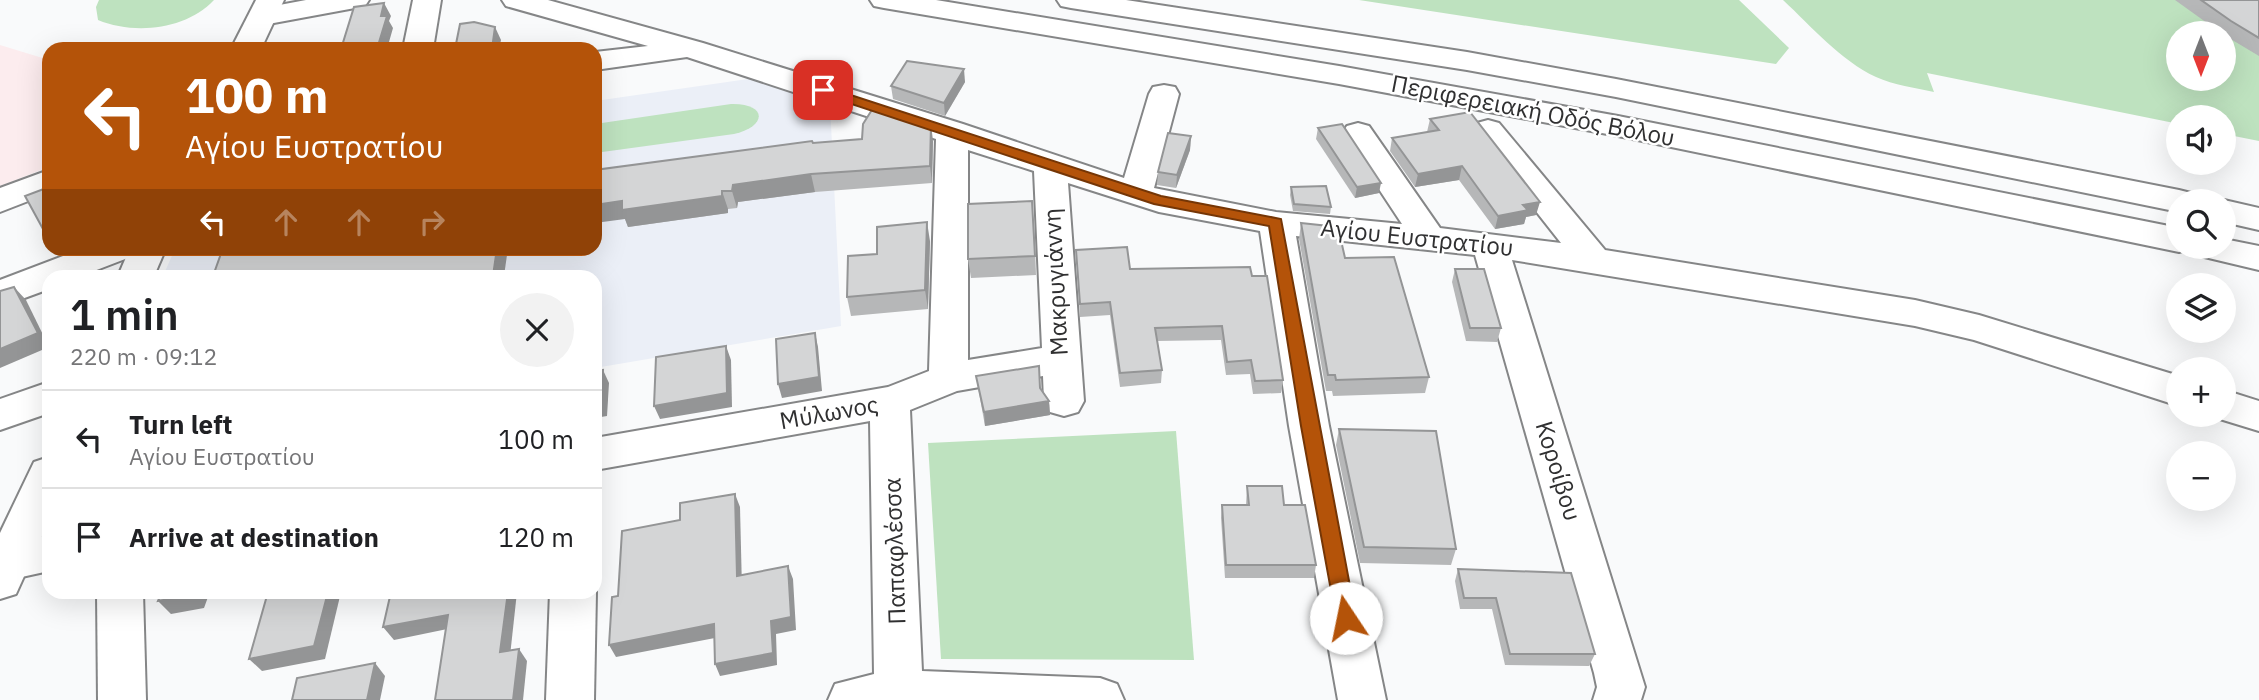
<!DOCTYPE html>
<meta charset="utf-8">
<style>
body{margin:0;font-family:"IBM Plex Sans",sans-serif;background:#f2f2f2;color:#202124;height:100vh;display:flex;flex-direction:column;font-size:26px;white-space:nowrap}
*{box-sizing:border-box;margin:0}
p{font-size:23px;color:#757577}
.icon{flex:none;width:38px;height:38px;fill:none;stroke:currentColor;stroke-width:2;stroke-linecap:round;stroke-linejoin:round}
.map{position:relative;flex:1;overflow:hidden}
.panel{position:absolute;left:42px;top:270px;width:560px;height:329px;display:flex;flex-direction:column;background:#fff;border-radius:21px;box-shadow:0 7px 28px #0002}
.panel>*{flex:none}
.hud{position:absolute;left:42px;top:42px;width:560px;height:214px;border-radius:21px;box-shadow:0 7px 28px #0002;background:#b45309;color:#fff;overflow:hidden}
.needle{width:46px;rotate:180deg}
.buttons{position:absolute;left:2166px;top:21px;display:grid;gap:14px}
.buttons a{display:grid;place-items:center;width:70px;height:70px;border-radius:50%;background:#fff;box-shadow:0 7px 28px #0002;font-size:35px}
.pin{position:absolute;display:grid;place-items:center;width:60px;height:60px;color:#fff;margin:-30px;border-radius:14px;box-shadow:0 4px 10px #0006}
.me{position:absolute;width:77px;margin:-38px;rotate:349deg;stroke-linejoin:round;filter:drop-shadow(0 0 5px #0008)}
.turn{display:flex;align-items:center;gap:24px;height:147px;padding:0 28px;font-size:32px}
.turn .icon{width:91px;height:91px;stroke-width:2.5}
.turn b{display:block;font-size:49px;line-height:60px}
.lanes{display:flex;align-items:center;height:66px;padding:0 28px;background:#0003;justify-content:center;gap:35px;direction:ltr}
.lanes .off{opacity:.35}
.round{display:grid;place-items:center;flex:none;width:74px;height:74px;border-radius:37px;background:#f2f2f2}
.head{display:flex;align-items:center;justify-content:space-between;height:119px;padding:0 28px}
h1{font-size:42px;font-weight:600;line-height:52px}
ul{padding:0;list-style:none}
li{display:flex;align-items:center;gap:21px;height:98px;padding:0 28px;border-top:2px solid #e0e0e0}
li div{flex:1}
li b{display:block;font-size:26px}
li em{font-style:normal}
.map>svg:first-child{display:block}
.built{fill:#ebeff7}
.education{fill:#fcecee}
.green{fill:#bee2bf;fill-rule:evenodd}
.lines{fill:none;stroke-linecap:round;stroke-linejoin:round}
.minor-casing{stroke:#858687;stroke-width:4}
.tertiary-casing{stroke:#858687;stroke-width:4}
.primary-casing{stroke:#858687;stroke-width:4}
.minor{fill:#fff;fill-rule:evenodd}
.tertiary{fill:#fff;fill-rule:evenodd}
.primary{fill:#fff;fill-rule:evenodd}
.wall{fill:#b6b7b8}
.shaded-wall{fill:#949596}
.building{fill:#d4d5d6;stroke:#949596;stroke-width:2}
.route{fill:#b45309;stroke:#753606;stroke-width:2}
.labels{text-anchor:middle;stroke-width:5;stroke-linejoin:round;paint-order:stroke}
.street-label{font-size:24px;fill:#303031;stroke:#fff}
</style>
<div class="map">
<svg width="2259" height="700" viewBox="0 0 2259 700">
<rect width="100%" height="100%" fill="#f9fafb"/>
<path class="built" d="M 755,78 L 830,104 L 841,326 L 595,368 L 595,276 L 163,276 L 175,249 L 595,248 L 595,101 Z"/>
<path class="education" d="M 0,45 L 49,60 L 49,167 L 0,186 Z"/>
<g class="green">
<path d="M 99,0 L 214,0 C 186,30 134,35 98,20 L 96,7 Z"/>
<path d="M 1359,0 L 1739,0 L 1789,48 L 1776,64 Z"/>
<path d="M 1783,0 L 2259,0 L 2259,141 L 2224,134 L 2224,117 L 2179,117 L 2179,124 L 1927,73 L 1934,92 C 1915,88 1894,85 1876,77 C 1840,60 1812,27 1783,0 ZM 2179,33 L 2224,33 L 2224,79 L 2179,79 Z"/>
<path d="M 731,104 C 767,103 768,126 734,134 L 595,153 L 595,124 Z"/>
<path d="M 1176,431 L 1194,660 L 941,659 L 928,443 Z"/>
</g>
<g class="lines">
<g class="minor-casing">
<g id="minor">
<path d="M 306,0 L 369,0 L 365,6 L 355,8 L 263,25 L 253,22 L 249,16 L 253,10 Z"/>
<path d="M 413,0 L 441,0 L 433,49 L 403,49 Z"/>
<path d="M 502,0 L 548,0 L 703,43 L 963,124 L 1124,178 L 1149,94 L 1153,87 L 1164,85 L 1175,87 L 1179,94 L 1154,188 L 1276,212 L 1402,224 L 1342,133 L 1347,126 L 1358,123 L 1369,126 L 1440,228 L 1561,243 L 1472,130 L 1477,123 L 1488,120 L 1499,123 L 1605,250 L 1915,300 L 1979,315 L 2179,376 L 2179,406 L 1974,340 L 1915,326 L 1512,260 L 1645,687 L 1641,700 L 1593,700 L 1597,687 L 1594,673 L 1475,255 L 1296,236 L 1329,426 L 1386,700 L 1338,700 L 1289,426 L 1260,231 L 1159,212 L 1068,183 L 1084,401 L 1078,412 L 1064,416 L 1050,412 L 1044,401 L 1043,376 L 957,391 L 910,410 L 922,671 L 1100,678 L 1117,684 L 1124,700 L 828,700 L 835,684 L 874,674 L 870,421 L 595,470 L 595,438 L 888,387 L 929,371 L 936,139 L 687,57 L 595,70 L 595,52 L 648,46 L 506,6 ZM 968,150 L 1034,171 L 1042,348 L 968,360 Z"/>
<path d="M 49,170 L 49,193 L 0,212 L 0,188 Z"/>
<path d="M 84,248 L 137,248 L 133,256 L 81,276 L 49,276 L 49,289 L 0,307 L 0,280 Z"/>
<path d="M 49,382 L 49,413 L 0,430 L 0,399 Z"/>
<path d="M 2224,390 L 2259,401 L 2259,431 L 2210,416 L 2224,415 Z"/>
<path d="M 49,535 L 49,571 L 8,580 L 0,577 L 0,545 Z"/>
<path d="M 595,590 L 596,592 L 594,700 L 546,700 L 550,592 Z"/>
<path d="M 97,592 L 143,592 L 146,700 L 98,700 Z"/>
</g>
</g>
<g class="tertiary-casing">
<g id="tertiary">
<path d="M 256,0 L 284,0 L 261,49 L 231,49 Z"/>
<path d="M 130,248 L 166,248 L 154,276 L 118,276 Z"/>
<path d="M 49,457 L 49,521 L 16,594 L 0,599 L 0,533 L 34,462 Z"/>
</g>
</g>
<g class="primary-casing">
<g id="primary">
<path d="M 870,0 L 936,0 L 1339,66 L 1618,116 L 2179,228 L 2179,247 L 2224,247 L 2224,239 L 2259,246 L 2259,270 L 2196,255 L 2192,248 L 2179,252 L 1618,136 L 1339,84 L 884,8 L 874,6 Z"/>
<path d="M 1057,0 L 1126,0 L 1467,52 L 1616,79 L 2179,190 L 2191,193 L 2196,201 L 2179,201 L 2179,212 L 1616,97 L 1467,70 L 1071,8 L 1061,6 Z"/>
<path d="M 2224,200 L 2259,208 L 2259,230 L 2224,222 L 2224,201 L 2219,201 Z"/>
</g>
</g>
<use href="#minor" class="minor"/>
<use href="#tertiary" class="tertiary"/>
<use href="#primary" class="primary"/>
</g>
<g class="wall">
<path d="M 2175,0 L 2259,0 L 2259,56 L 2224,35 L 2224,33 L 2221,33 Z"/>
<path d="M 965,82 L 945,116 L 893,99 L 891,86 Z"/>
<path d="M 1430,119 L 1536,215 L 1526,217 L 1524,224 L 1495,229 L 1459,180 L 1415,187 L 1390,151 L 1392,138 L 1427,132 Z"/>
<path d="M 1318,128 L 1379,193 L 1355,198 L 1316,139 Z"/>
<path d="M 1191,136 L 1190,150 L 1176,188 L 1157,185 L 1158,172 Z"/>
<path d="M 933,141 L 932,183 L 815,192 L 738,202 L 737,208 L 728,209 L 728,213 L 628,227 L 625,219 L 813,143 Z"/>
<path d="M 1291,187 L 1331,207 L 1330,214 L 1293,211 L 1290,195 Z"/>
<path d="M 1034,219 L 1036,275 L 971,278 L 968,259 Z"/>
<path d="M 1301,223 L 1345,258 L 1429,377 L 1425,393 L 1333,396 L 1332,391 L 1326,391 L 1299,239 Z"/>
<path d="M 930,241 L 928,309 L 851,316 L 847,297 L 877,254 Z"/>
<path d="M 1076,250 L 1130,269 L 1252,276 L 1283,380 L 1281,393 L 1253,394 L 1250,374 L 1226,375 L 1221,340 L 1157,341 L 1162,370 L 1161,383 L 1120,387 L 1110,315 L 1080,317 Z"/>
<path d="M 1455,269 L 1501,328 L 1497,342 L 1466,341 L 1452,282 Z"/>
<path d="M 976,376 L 1041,388 L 1049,401 L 1050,415 L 985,426 Z"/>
<path d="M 1339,429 L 1456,549 L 1451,565 L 1360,563 L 1336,445 Z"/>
<path d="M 1247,486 L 1284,505 L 1316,565 L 1314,578 L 1225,578 L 1221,518 L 1222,505 L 1246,505 Z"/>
<path d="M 1458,569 L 1595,654 L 1589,666 L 1505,665 L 1492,609 L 1460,609 L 1455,581 Z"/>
</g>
<g class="shaded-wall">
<path d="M 384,3 L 391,16 L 389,21 L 393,28 L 387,49 L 377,49 L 381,16 Z"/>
<path d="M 495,27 L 501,40 L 499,49 L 492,49 Z"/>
<path d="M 964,69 L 965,82 L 945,116 L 944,103 Z"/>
<path d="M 931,124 L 933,141 L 932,183 L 930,166 Z"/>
<path d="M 1191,136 L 1190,150 L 1176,188 L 1177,175 Z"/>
<path d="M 1462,166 L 1459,180 L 1415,187 L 1418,174 Z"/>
<path d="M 811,174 L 815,192 L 738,202 L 737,208 L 732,191 L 733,185 Z"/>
<path d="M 1381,183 L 1379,193 L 1355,198 L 1357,187 Z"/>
<path d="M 722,191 L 728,209 L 728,213 L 628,227 L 625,219 L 595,223 L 595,205 L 622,201 Z"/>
<path d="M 1540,202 L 1536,215 L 1526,217 L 1524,224 L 1495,229 L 1498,216 L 1523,205 Z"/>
<path d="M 927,222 L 930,241 L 928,309 L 925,290 Z"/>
<path d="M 49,227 L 49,236 L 43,229 Z"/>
<path d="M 497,248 L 508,248 L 504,276 L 493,276 Z"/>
<path d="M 14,287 L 26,300 L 49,347 L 0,368 L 0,349 Z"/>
<path d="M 815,333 L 818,347 L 822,391 L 782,398 L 778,384 Z"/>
<path d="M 726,346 L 731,360 L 732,407 L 660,419 L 654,406 Z"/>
<path d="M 603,370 L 609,383 L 607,416 L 595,418 L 595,403 Z"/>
<path d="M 1049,401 L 1050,415 L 985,426 L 984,412 Z"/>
<path d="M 735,494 L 740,507 L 742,589 L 737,576 Z"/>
<path d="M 788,566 L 793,579 L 796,630 L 776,634 L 777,665 L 720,676 L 715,664 L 771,621 Z"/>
<path d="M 193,592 L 230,592 L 230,593 L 208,597 L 204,608 L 171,614 L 158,601 Z"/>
<path d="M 328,592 L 341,592 L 325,659 L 262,671 L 249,659 Z"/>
<path d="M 508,592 L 517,592 L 509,665 L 500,652 Z"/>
<path d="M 448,615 L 457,627 L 394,640 L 383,627 Z"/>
<path d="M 714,624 L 720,637 L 616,657 L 609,645 Z"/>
<path d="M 519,649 L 527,661 L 523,700 L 513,700 Z"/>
<path d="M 375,663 L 385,676 L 380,700 L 367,700 Z"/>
</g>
<g class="building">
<path d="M 2201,0 L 2259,0 L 2259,38 L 2231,21 Z"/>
<path d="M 384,3 L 381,16 L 387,16 L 377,49 L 341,49 L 354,7 Z"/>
<path d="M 474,22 L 495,27 L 492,49 L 455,49 L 460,24 Z"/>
<path d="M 907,61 L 964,69 L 944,103 L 891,86 Z"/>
<path d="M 875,105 L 931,124 L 930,166 L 811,174 L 733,185 L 732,191 L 722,191 L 722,196 L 622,210 L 622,201 L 595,205 L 595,170 L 812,141 L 813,143 L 862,139 L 863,124 Z"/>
<path d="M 1470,112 L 1540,202 L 1523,205 L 1528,210 L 1498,216 L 1462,166 L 1418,174 L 1392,138 L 1439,130 L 1430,119 Z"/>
<path d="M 1342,124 L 1381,183 L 1357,187 L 1318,128 Z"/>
<path d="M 1168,133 L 1191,136 L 1177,175 L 1158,172 Z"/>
<path d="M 1326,186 L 1331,207 L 1294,204 L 1291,187 Z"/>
<path d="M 49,187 L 49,227 L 43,229 L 25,196 Z"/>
<path d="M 1032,201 L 1035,256 L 968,259 L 968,204 Z"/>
<path d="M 927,222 L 925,290 L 847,297 L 848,256 L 877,254 L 877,227 Z"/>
<path d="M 1301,223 L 1338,227 L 1345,258 L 1394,257 L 1429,377 L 1336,380 L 1335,375 L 1328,375 Z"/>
<path d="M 1127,247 L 1130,269 L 1250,267 L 1252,276 L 1267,276 L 1283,380 L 1255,381 L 1251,360 L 1227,362 L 1222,326 L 1155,328 L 1162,370 L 1120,373 L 1110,302 L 1080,304 L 1076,250 Z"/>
<path d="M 223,248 L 497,248 L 493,276 L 213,276 Z"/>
<path d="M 1455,269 L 1484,269 L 1501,328 L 1470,328 Z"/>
<path d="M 14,287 L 38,333 L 0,349 L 0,291 Z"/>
<path d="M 815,333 L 819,377 L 778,384 L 776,339 Z"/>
<path d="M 726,346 L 727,393 L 654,406 L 656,357 Z"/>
<path d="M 1039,366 L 1040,388 L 1049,401 L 984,412 L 976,376 Z"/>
<path d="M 603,370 L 601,402 L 595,403 L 595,371 Z"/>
<path d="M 1339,429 L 1436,431 L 1456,549 L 1364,547 Z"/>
<path d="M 1247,486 L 1282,486 L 1284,505 L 1305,505 L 1316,565 L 1226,565 L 1222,505 L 1249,505 Z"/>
<path d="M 735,494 L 737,576 L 788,566 L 791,617 L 771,621 L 773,653 L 715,664 L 714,624 L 609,645 L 612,597 L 618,596 L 622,531 L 680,520 L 680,503 Z"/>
<path d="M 1458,569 L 1571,573 L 1595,654 L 1510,654 L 1496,598 L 1464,598 Z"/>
<path d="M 162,592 L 193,592 L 191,595 L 158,601 Z"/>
<path d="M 268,592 L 328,592 L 314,646 L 249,659 Z"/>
<path d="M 391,592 L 508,592 L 500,652 L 519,649 L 513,700 L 435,700 L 448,615 L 383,627 Z"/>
<path d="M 375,663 L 367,700 L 292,700 L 297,678 Z"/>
</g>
<path class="route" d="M 823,86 L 1161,196 L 1281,219 L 1356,618 L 1353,624 L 1346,626 L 1339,624 L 1336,618 L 1301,426 L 1269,226 L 1154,204 L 818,93 L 816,90 Z"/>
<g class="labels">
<g class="street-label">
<text transform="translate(1533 111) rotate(11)" y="8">Περιφερειακή Οδός Βόλου</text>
<text transform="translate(1417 238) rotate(6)" y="8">Αγίου Ευστρατίου</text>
<text transform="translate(1056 282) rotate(-93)" y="8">Μακρυγιάννη</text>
<text transform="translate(829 413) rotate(-10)" y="8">Μύλωνος</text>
<text transform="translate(1558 471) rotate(73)" y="8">Κοροίβου</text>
<text transform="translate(895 551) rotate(-92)" y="8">Παπαφλέσσα</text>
</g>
</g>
</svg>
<div class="buttons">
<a><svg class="needle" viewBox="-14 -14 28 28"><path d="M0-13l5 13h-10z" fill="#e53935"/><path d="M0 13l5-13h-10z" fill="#757577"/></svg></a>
<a><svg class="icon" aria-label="sound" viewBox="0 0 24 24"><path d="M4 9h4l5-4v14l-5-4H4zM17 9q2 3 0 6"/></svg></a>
<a><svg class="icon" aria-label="search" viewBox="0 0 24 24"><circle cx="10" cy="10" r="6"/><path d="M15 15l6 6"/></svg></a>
<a><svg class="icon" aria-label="layers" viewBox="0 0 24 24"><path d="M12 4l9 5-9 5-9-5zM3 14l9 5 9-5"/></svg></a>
<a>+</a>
<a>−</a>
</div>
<div class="pin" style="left:823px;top:90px;background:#d93025"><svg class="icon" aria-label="arrive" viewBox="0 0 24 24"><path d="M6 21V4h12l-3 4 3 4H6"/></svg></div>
<svg class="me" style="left:1346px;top:618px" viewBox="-20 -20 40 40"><circle r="19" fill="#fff"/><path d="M0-13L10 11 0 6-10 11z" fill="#b45309"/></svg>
<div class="hud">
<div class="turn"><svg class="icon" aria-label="left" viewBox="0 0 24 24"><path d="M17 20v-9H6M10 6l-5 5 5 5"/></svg><div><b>100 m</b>Αγίου Ευστρατίου</div></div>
<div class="lanes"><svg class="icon" aria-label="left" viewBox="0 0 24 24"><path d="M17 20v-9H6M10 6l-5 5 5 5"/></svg><svg class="icon off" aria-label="ahead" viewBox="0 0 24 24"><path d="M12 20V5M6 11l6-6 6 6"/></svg><svg class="icon off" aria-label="ahead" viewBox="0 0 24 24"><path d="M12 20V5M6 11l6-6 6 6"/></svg><svg class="icon off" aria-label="right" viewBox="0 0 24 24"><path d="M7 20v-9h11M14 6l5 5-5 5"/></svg></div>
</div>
<section class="panel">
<div class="head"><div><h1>1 min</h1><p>220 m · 09:12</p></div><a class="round"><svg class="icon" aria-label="close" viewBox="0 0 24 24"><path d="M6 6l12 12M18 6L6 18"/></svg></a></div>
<ul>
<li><svg class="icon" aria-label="left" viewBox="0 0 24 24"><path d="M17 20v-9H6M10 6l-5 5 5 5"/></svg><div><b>Turn left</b><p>Αγίου Ευστρατίου</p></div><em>100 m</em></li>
<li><svg class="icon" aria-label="arrive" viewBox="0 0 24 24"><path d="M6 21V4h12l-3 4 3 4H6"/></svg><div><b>Arrive at destination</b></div><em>120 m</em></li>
</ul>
</section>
</div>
